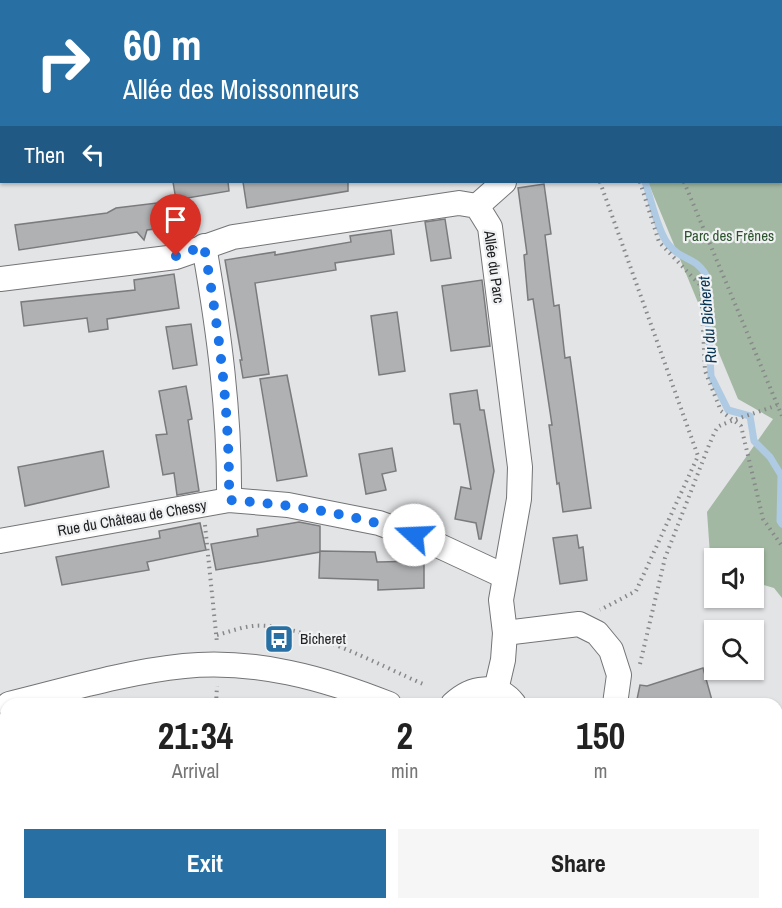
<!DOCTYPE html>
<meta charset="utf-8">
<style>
body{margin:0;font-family:"Archivo Narrow",sans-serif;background:#f6f6f6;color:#222;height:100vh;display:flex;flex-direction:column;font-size:22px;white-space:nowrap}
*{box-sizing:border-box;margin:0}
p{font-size:20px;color:#767676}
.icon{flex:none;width:33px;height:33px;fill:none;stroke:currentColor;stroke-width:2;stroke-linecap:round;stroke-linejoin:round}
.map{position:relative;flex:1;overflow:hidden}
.sheet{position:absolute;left:0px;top:698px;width:783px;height:212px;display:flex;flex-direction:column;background:#fff;border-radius:18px 18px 0 0;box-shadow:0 2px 4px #0004}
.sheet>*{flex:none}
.guide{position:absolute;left:0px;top:0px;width:783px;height:183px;box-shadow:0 2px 4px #0004;background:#2870a4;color:#fff;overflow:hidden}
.buttons{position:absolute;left:704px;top:548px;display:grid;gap:12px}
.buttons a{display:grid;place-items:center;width:60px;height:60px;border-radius:0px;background:#fff;box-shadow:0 2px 4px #0004;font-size:30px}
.pin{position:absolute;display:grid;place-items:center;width:51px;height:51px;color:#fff;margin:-62px -26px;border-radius:50% 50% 50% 0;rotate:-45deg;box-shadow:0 0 6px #0007}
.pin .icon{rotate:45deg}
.me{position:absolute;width:66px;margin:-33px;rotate:290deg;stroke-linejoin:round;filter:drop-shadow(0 0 4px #0008)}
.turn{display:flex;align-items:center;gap:21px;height:126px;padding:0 24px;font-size:27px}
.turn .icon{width:78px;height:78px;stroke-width:2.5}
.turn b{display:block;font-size:42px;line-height:51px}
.then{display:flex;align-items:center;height:57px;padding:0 24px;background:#0003;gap:12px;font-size:22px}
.eta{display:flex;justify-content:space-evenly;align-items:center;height:102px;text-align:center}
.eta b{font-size:36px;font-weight:800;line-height:42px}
.cta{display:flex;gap:12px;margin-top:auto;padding:12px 24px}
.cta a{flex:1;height:69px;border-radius:0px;background:#2870a4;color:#fff;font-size:24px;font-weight:800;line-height:69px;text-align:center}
.cta a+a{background:#f6f6f6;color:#222}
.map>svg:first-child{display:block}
.green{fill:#a2b8a2}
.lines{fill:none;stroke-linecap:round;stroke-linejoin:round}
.stream{stroke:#afcae3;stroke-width:7}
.building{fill:#b0b1b3;stroke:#7b7b7d;stroke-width:1.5}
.minor-casing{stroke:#737476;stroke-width:26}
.path{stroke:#87888a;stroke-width:4;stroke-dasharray:1.5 4.5;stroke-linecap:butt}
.minor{stroke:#fff;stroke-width:24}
.route{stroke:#1a73e8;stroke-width:10;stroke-dasharray:0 18}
.labels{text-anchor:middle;stroke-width:4.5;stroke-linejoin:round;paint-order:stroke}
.park-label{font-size:15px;fill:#2c532d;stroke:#f0f1f3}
.street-label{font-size:15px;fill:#212223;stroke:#f0f1f3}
.poi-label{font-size:15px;fill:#212223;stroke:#f0f1f3;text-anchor:start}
.water-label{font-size:16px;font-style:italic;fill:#063455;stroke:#f0f1f3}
</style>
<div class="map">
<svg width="782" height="908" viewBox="0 0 782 908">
<rect width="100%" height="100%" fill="#e3e4e6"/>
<g class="green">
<path d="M 592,0 L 782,0 L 782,598 L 774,588 L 753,582 L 753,558 L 714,558 L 714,570 L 711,569 L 707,512 L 773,419 L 738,399 L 648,182 L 782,182 L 782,2 Z"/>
<path d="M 782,761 L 782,843 L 777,834 L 777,764 Z"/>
</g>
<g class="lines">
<g class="stream">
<path d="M 584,0 L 584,2"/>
<path d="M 645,182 C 651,198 657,230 668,244 C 682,262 694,255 706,275 L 711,376 L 728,410 L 750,416 L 754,441 L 770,457 L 781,475 L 780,521 L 782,524"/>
</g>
</g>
<g class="building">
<path d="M 173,182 L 228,182 L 229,191 L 176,200 Z"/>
<path d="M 243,182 L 348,182 L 348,191 L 247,208 Z"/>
<path d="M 544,184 L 551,234 L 545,235 L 554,306 L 559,305 L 565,358 L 570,357 L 591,508 L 563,512 L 559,483 L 557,484 L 549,425 L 552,425 L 533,299 L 528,300 L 524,255 L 527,254 L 518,188 Z"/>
<path d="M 165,202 L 169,227 L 147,230 L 144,240 L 137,232 L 19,250 L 15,225 L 107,213 L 116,208 Z"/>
<path d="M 445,219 L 451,258 L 431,261 L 425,222 Z"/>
<path d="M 391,230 L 394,254 L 335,263 L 336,270 L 255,283 L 269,374 L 243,378 L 240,360 L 242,360 L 225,260 L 275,252 L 275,255 L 351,242 L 350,236 Z"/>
<path d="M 174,274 L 179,308 L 107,319 L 108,329 L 89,332 L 87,318 L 24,326 L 21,302 L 135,290 L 134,280 Z"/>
<path d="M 482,280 L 490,346 L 451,351 L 442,286 Z"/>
<path d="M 397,312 L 405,371 L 379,375 L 371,316 Z"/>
<path d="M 191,324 L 197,365 L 173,369 L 166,327 Z"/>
<path d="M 287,375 L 307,476 L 277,481 L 260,379 Z"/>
<path d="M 186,386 L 192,419 L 188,420 L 199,491 L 177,495 L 174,473 L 163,475 L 156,435 L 167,434 L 159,391 Z"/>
<path d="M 477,390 L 480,410 L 484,410 L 494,471 L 481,539 L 479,539 L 476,523 L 455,519 L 461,487 L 471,489 L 460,424 L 454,424 L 450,394 Z"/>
<path d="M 392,448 L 396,471 L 382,474 L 386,490 L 366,494 L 359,454 Z"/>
<path d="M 103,451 L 109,487 L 25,506 L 18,467 Z"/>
<path d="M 299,522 L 320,526 L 320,552 L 216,570 L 211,544 L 258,536 L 257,529 Z"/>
<path d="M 200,523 L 206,550 L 147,562 L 149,570 L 62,585 L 56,557 L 160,538 L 159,531 Z"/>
<path d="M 577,535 L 579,548 L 583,547 L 587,580 L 560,584 L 553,538 Z"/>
<path d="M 320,551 L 375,552 L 377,562 L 424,561 L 424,588 L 378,590 L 378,580 L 319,578 Z"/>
<path d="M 703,668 L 713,704 L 636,704 L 640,685 L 647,686 Z"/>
</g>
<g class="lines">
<g class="minor-casing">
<g id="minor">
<path d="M 276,0 L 279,2"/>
<path d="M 195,2 L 197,0"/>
<path d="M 0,61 L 2,60"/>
<path d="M 477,206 L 504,182"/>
<path d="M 204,246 C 219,331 230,414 229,500"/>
<path d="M 0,279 L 176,257 L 233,237 L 459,203 L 477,206 L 490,227 L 520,467 L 519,499 L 501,600 L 505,633 L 503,660 L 496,690"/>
<path d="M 0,541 L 229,500 L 288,505 L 379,523 L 431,542 L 504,576"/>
<path d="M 505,633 L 579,624 L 597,633 L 611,650 L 619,675 L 615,704"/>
<path d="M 9,704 C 66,690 125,672 184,666 C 255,659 324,678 389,704"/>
<path d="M 453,704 C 471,687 497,682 514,704"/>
<path d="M 0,864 L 6,891"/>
<path d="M 580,903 L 583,908"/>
<path d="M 609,903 L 612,908"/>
<path d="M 157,908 L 160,903"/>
<path d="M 407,908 L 409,903"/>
</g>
</g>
<g class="path">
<path d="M 538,0 L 538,2"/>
<path d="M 559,0 L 560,2"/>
<path d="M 622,0 L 623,2"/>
<path d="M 600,182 L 698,456 L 636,591 L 600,610"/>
<path d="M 640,182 L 659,242 L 701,286 L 705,371 L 721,411 L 741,426 L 763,519 L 782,546"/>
<path d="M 684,182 L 782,416"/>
<path d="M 205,525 L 217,643"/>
<path d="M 217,635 C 229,632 241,627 253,626 C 298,621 381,666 423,684"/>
<path d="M 640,664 L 665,558 L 709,445 C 712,439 714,432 718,427 C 724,422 766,410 777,405"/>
<path d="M 216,704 L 217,686"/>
</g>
<use href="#minor" class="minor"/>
</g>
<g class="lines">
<path class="route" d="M 176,256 L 204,246 C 219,330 230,414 229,500 C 293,505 353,513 414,535"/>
</g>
<defs>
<g id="bus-square" transform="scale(1.5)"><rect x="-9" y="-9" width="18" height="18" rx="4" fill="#2870a4" stroke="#f0f1f3"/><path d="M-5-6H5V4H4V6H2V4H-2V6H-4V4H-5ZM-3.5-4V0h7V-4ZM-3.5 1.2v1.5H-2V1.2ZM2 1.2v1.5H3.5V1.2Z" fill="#fff"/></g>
</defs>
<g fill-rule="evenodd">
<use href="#bus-square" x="279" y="639"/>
</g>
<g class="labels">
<g class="park-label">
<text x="729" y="241">Parc des Frênes</text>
</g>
<g class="street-label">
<text transform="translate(494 267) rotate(82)" y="5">Allée du Parc</text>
<text transform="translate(132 518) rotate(-10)" y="5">Rue du Château de Chessy</text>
</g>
<g class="poi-label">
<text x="300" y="644">Bicheret</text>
</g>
<g class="water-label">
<text transform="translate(707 320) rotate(-95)" y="6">Ru du Bicheret</text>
</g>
</g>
</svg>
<div class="buttons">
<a><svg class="icon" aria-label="sound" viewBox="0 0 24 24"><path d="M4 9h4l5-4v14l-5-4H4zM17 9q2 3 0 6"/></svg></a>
<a><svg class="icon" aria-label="search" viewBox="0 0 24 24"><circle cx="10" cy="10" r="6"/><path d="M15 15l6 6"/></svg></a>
</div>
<div class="pin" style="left:176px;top:256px;background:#d93025"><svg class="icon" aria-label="arrive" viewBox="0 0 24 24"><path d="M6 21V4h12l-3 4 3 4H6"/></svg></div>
<svg class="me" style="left:414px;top:535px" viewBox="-20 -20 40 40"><circle r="19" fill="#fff"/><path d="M0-13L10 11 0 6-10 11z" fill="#1a73e8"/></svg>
<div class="guide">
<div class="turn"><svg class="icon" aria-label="right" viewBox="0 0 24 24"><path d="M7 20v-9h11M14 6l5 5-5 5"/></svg><div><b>60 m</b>Allée des Moissonneurs</div></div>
<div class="then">Then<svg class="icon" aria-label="left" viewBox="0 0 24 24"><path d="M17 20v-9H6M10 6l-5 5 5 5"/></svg></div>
</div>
<section class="sheet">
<div class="eta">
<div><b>21:34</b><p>Arrival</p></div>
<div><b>2</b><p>min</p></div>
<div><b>150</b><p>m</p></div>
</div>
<div class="cta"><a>Exit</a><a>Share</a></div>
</section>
</div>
